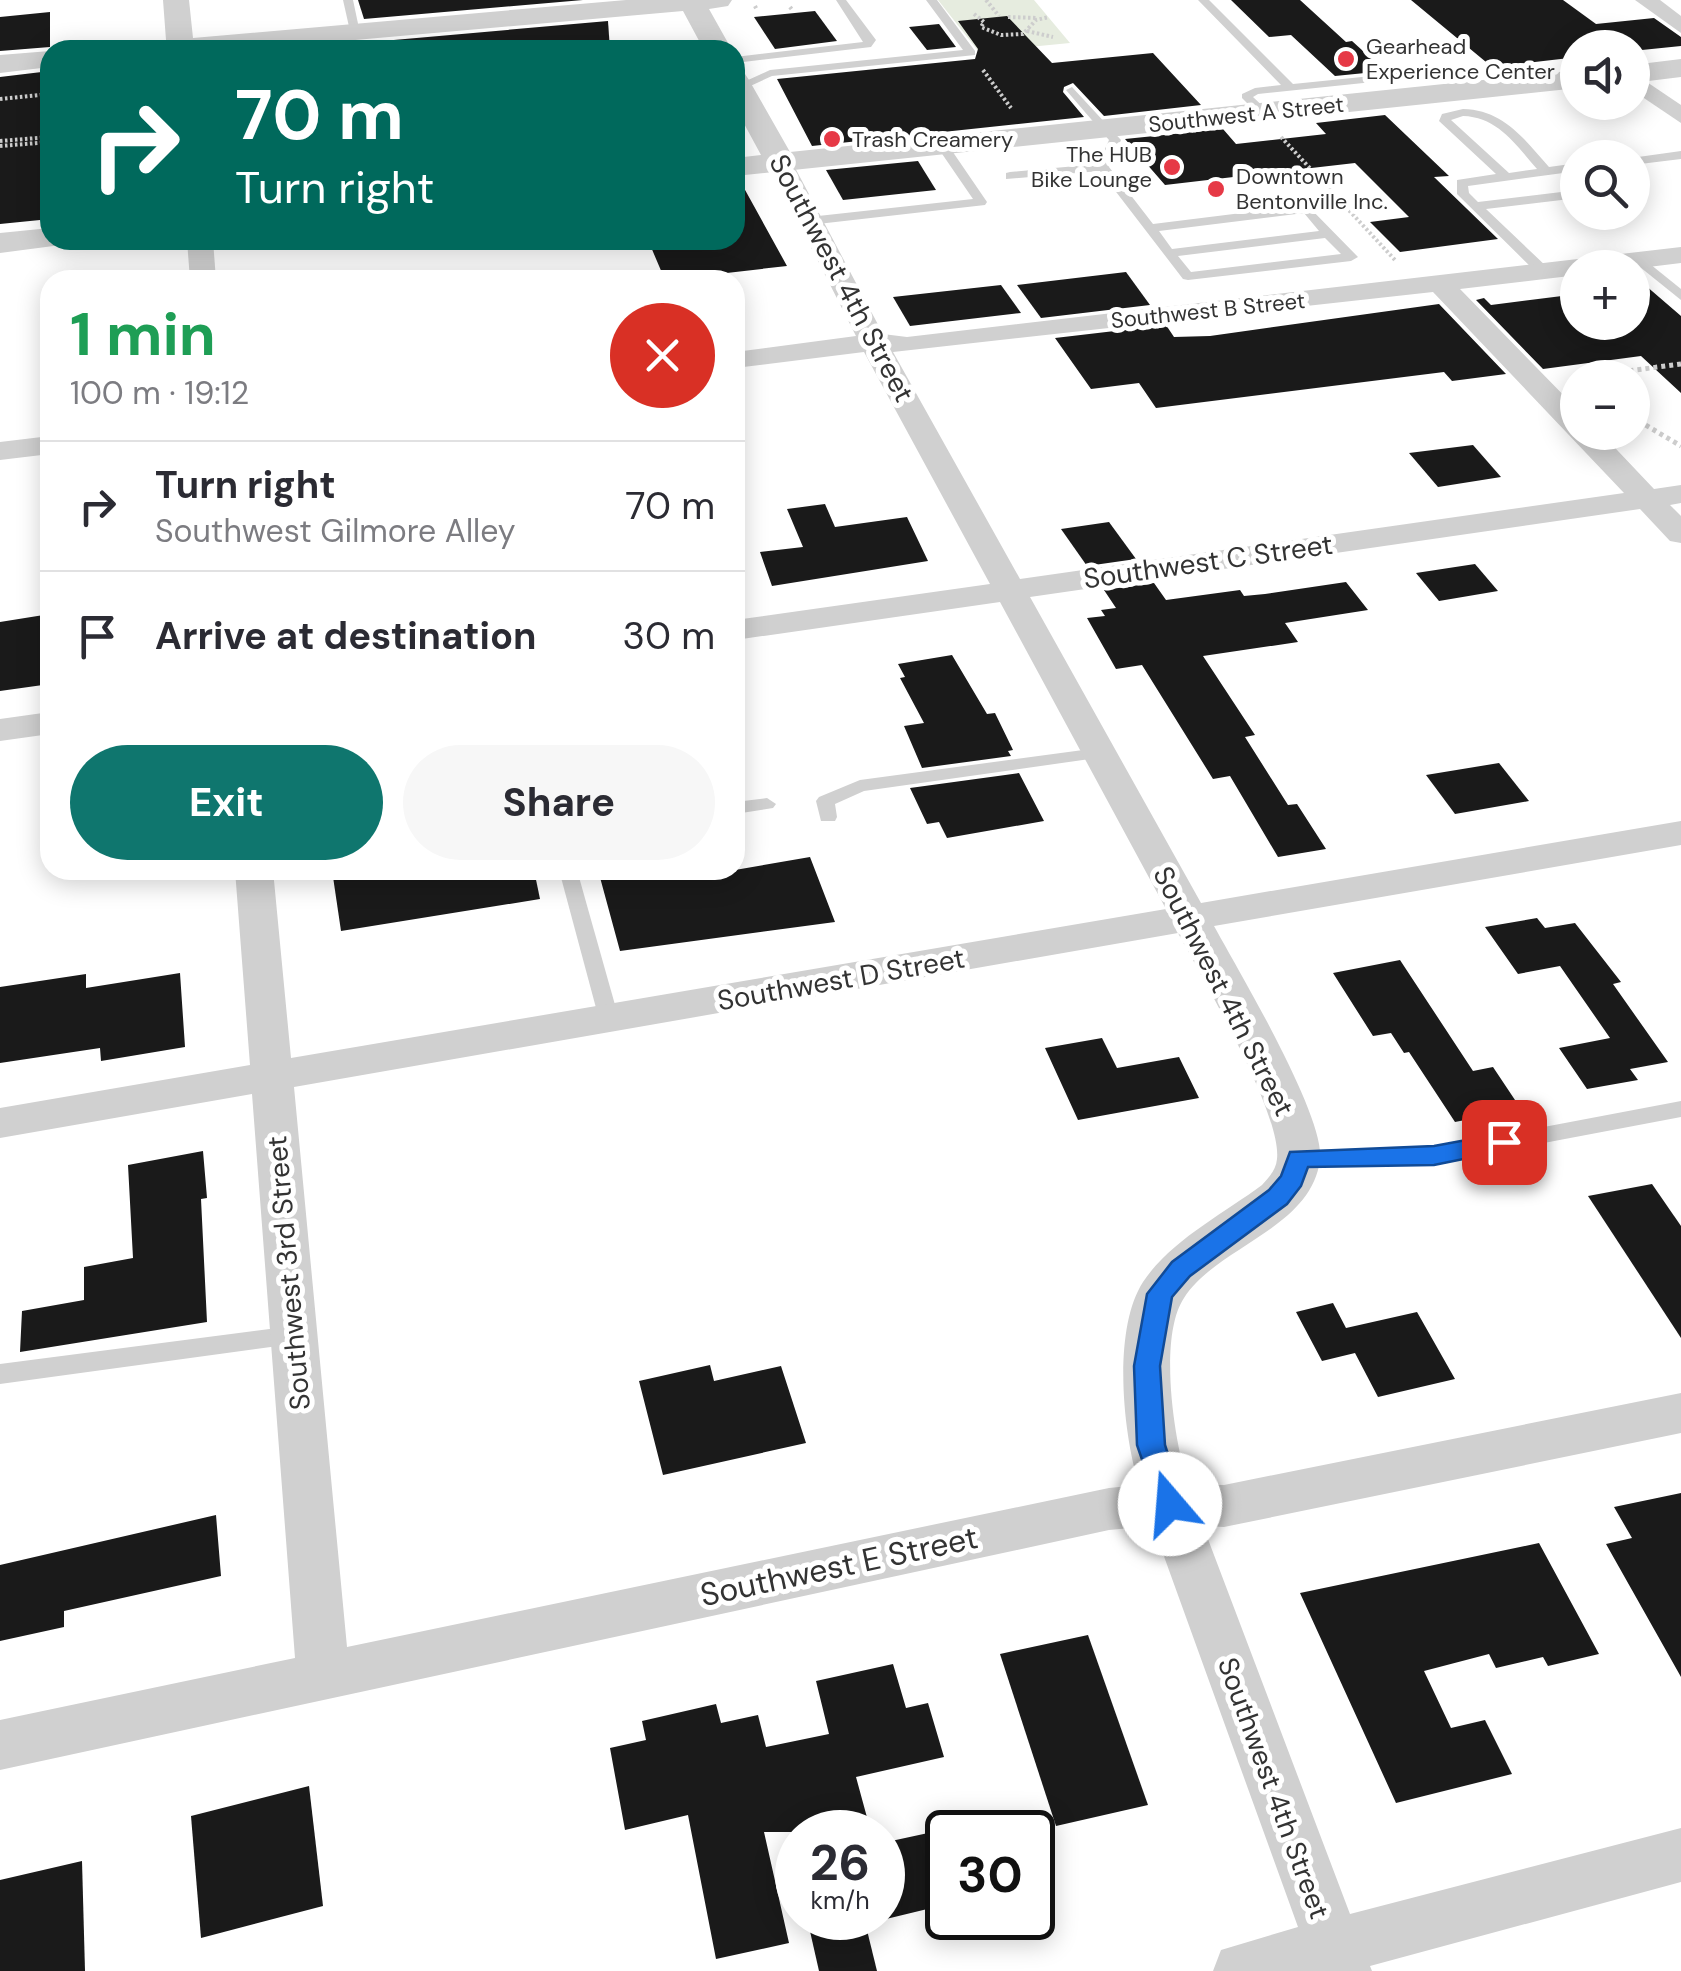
<!DOCTYPE html>
<meta charset="utf-8">
<style>
body{margin:0;font-family:"DM Sans",sans-serif;background:#f7f7f7;color:#2b2b33;height:100vh;display:flex;flex-direction:column;font-size:38px;white-space:nowrap}
*{box-sizing:border-box;margin:0}
p{font-size:32px;color:#7c7c81}
.icon{flex:none;width:55px;height:55px;fill:none;stroke:currentColor;stroke-width:2;stroke-linecap:round;stroke-linejoin:round}
.map{position:relative;flex:1;overflow:hidden}
.side{position:absolute;left:40px;top:270px;width:705px;height:610px;display:flex;flex-direction:column;background:#fff;border-radius:30px;box-shadow:0 5px 25px #0003}
.side>*{flex:none}
.top-card{position:absolute;left:40px;top:40px;width:705px;height:210px;border-radius:30px;box-shadow:0 5px 25px #0003;background:#00695c;color:#fff;overflow:hidden}
.tools{position:absolute;left:1560px;top:30px;display:grid;gap:20px}
.tools a{display:grid;place-items:center;width:90px;height:90px;border-radius:50%;background:#fff;box-shadow:0 5px 25px #0003;font-size:50px}
.speed{position:absolute;left:775px;top:1810px;display:flex;gap:20px;font-size:50px;font-weight:700;text-align:center}
.speed>*{display:grid;place-content:center;width:130px;height:130px;border-radius:50%;background:#fff;box-shadow:0 5px 25px #0003;line-height:1}
.speed small{font-size:25px;font-weight:400}
.speed .limit{border:5px solid #111;border-radius:15px;background:#fff;color:#111}
.pin{position:absolute;display:grid;place-items:center;width:85px;height:85px;color:#fff;margin:-42px;border-radius:20px;box-shadow:0 5px 15px #0006}
.me{position:absolute;width:110px;margin:-55px;rotate:342deg;stroke-linejoin:round;filter:drop-shadow(0 0 8px #0008)}
.turn{display:flex;align-items:center;gap:35px;height:210px;padding:0 30px;font-size:45px}
.turn .icon{width:130px;height:130px;stroke-width:2.5}
.turn b{display:block;font-size:70px;line-height:85px}
.round{display:grid;place-items:center;flex:none;width:105px;height:105px;border-radius:52px;background:#f7f7f7}
.head{display:flex;align-items:center;justify-content:space-between;height:170px;padding:0 30px}
h1{font-size:60px;font-weight:700;line-height:75px;color:#1e9e55}
.action{display:flex;gap:20px;margin-top:auto;padding:20px 30px}
.action a{flex:1;height:115px;border-radius:60px;background:#0f766e;color:#fff;font-size:40px;font-weight:700;line-height:115px;text-align:center}
.action a+a{background:#f7f7f7;color:#2b2b33}
ul{padding:0;list-style:none}
li{display:flex;align-items:center;gap:30px;height:130px;padding:0 30px;border-top:2px solid #e1e1e2}
li div{flex:1}
li b{display:block;font-size:38px}
li em{font-style:normal}
.map>svg:first-child{display:block}
.green{fill:#e6ecdf}
.building{fill:#1a1a1a}
.lines{fill:none;stroke-linecap:round;stroke-linejoin:round}
.path-far1{stroke:#cdcdcd;stroke-width:4;stroke-dasharray:2.5 2.5;stroke-linecap:butt}
.path{stroke:#cdcdcd;stroke-width:5;stroke-dasharray:4 4;stroke-linecap:butt}
.service{fill:#d0d0d0;fill-rule:evenodd}
.minor{fill:#d0d0d0;fill-rule:evenodd}
.tertiary{fill:#d0d0d0;fill-rule:evenodd}
.route{fill:#1a73e8;stroke:#114b97;stroke-width:2.5}
.poi-dot{fill:#e63946;stroke:#fff;stroke-width:4}
.labels{text-anchor:middle;stroke-width:10;stroke-linejoin:round;paint-order:stroke}
.far-poi-label{font-size:22px;fill:#333;stroke:#fff;text-anchor:start}
.far-street-label{font-size:22px;fill:#333;stroke:#fff}
.street-label{font-size:28px;fill:#333;stroke:#fff}
.near-street-label{font-size:32px;fill:#333;stroke:#fff}
</style>
<div class="map">
<svg width="1681" height="1971" viewBox="0 0 1681 1971">
<rect width="100%" height="100%" fill="#fff"/>
<path class="green" d="M 938,0 L 1034,0 L 1070,43 L 979,52 Z"/>
<g class="building">
<path d="M 358,0 L 583,0 L 364,19 Z"/>
<path d="M 1231,0 L 1300,0 L 1346,42 L 1352,41 L 1385,71 L 1335,76 L 1291,35 L 1269,37 Z"/>
<path d="M 1411,0 L 1563,0 L 1596,24 L 1654,18 L 1681,37 L 1681,46 L 1632,51 L 1632,48 L 1578,48 L 1578,57 L 1492,67 Z"/>
<path d="M 815,11 L 837,41 L 775,49 L 754,17 Z"/>
<path d="M 50,12 L 50,47 L 0,51 L 0,17 Z"/>
<path d="M 1007,16 L 1052,63 L 1153,53 L 1201,105 L 1104,116 L 1073,83 L 1064,87 L 1063,92 L 1084,117 L 812,146 L 777,79 L 975,59 L 978,49 L 958,21 Z"/>
<path d="M 608,21 L 610,50 L 373,50 L 371,42 Z"/>
<path d="M 939,24 L 956,47 L 927,50 L 909,27 Z"/>
<path d="M 50,71 L 50,219 L 0,224 L 0,77 Z"/>
<path d="M 1385,115 L 1449,176 L 1434,177 L 1498,239 L 1400,252 L 1370,222 L 1409,217 L 1355,163 L 1165,185 L 1125,139 L 1223,129 L 1236,144 L 1326,134 L 1316,123 Z"/>
<path d="M 918,161 L 936,190 L 843,200 L 826,170 Z"/>
<path d="M 739,179 L 787,266 L 665,280 L 648,240 L 735,240 L 735,180 Z"/>
<path d="M 1126,272 L 1150,305 L 1041,318 L 1017,285 Z"/>
<path d="M 1001,285 L 1021,313 L 910,326 L 893,297 Z"/>
<path d="M 1645,285 L 1681,316 L 1681,393 L 1641,356 L 1543,369 L 1476,300 L 1484,298 L 1491,305 L 1578,294 L 1578,322 L 1632,322 L 1632,287 Z"/>
<path d="M 1439,304 L 1506,374 L 1452,381 L 1444,372 L 1156,408 L 1139,383 L 1091,389 L 1055,338 L 1166,325 L 1174,337 L 1210,336 Z"/>
<path d="M 1473,445 L 1501,477 L 1438,487 L 1409,453 Z"/>
<path d="M 825,504 L 835,527 L 907,517 L 928,561 L 772,586 L 760,552 L 803,547 L 787,509 Z"/>
<path d="M 1109,522 L 1136,559 L 1087,566 L 1061,529 Z"/>
<path d="M 1475,564 L 1498,591 L 1439,601 L 1416,573 Z"/>
<path d="M 1346,582 L 1368,610 L 1285,623 L 1298,642 L 1203,656 L 1255,735 L 1245,737 L 1288,805 L 1297,804 L 1326,849 L 1278,857 L 1230,776 L 1213,779 L 1142,665 L 1116,669 L 1087,618 L 1105,616 L 1101,610 L 1116,608 L 1104,590 L 1154,583 L 1166,600 L 1240,590 L 1244,596 L 1265,594 Z"/>
<path d="M 50,614 L 50,684 L 0,691 L 0,622 Z"/>
<path d="M 952,655 L 987,714 L 995,713 L 1013,750 L 1008,751 L 1011,756 L 922,768 L 904,726 L 924,723 L 900,678 L 905,677 L 898,664 Z"/>
<path d="M 1499,763 L 1529,801 L 1455,814 L 1426,775 Z"/>
<path d="M 1019,773 L 1044,821 L 947,838 L 939,822 L 927,824 L 910,788 Z"/>
<path d="M 810,857 L 835,922 L 620,951 L 598,870 L 735,870 Z"/>
<path d="M 332,870 L 534,870 L 540,899 L 341,931 Z"/>
<path d="M 1537,918 L 1545,928 L 1575,923 L 1621,982 L 1613,984 L 1668,1062 L 1630,1069 L 1638,1080 L 1587,1089 L 1559,1048 L 1610,1038 L 1560,966 L 1518,974 L 1485,927 Z"/>
<path d="M 1400,960 L 1473,1071 L 1493,1067 L 1521,1109 L 1455,1122 L 1409,1052 L 1404,1053 L 1391,1033 L 1373,1036 L 1333,973 Z"/>
<path d="M 180,973 L 185,1047 L 101,1061 L 100,1048 L 0,1063 L 0,987 L 86,974 L 86,988 Z"/>
<path d="M 1102,1038 L 1117,1068 L 1179,1057 L 1199,1098 L 1078,1120 L 1045,1048 Z"/>
<path d="M 203,1151 L 207,1198 L 201,1199 L 207,1322 L 20,1352 L 22,1311 L 84,1300 L 84,1267 L 133,1258 L 128,1165 Z"/>
<path d="M 1652,1184 L 1681,1226 L 1681,1338 L 1588,1196 Z"/>
<path d="M 1333,1303 L 1346,1328 L 1417,1312 L 1455,1379 L 1378,1397 L 1355,1353 L 1322,1361 L 1296,1312 Z"/>
<path d="M 710,1365 L 714,1381 L 781,1366 L 806,1443 L 663,1475 L 639,1381 Z"/>
<path d="M 1681,1493 L 1681,1677 L 1606,1544 L 1632,1538 L 1614,1507 Z"/>
<path d="M 216,1515 L 221,1576 L 64,1611 L 64,1627 L 0,1641 L 0,1565 Z"/>
<path d="M 1539,1543 L 1599,1654 L 1548,1666 L 1543,1657 L 1496,1668 L 1489,1654 L 1424,1671 L 1451,1728 L 1485,1720 L 1512,1774 L 1396,1803 L 1300,1593 Z"/>
<path d="M 1088,1635 L 1148,1805 L 1056,1826 L 1000,1654 Z"/>
<path d="M 893,1664 L 906,1708 L 928,1703 L 944,1757 L 856,1777 L 871,1832 L 764,1832 L 789,1943 L 716,1959 L 688,1815 L 625,1830 L 610,1748 L 646,1740 L 642,1721 L 716,1704 L 721,1723 L 758,1715 L 766,1747 L 829,1734 L 816,1681 Z"/>
<path d="M 309,1786 L 323,1906 L 201,1938 L 191,1816 Z"/>
<path d="M 942,1830 L 948,1848 L 948,1904 L 882,1920 L 882,1843 Z"/>
<path d="M 82,1861 L 85,1971 L 0,1971 L 0,1880 Z"/>
<path d="M 807,1918 L 864,1918 L 877,1971 L 819,1971 Z"/>
</g>
<g class="lines">
<g class="path-far1">
<path d="M 986,0 L 999,16"/>
<path d="M 755,6 L 757,10"/>
<path d="M 790,7 L 793,11"/>
<path d="M 974,14 L 984,22 L 981,27 L 1001,35 L 1023,34 L 1036,20 L 1049,17"/>
<path d="M 1008,17 L 1038,18"/>
<path d="M 1027,31 L 1053,37"/>
<path d="M 983,70 L 1011,108"/>
<path d="M 0,99 L 50,94"/>
<path d="M 1281,137 L 1395,260"/>
<path d="M 0,141 L 50,137"/>
<path d="M 0,146 L 50,142"/>
</g>
<g class="path">
<path d="M 1574,378 L 1681,364"/>
<path d="M 1632,417 L 1681,446"/>
</g>
<g class="service">
<path d="M 343,0 L 353,0 L 360,33 L 350,31 Z"/>
<path d="M 836,0 L 846,0 L 876,40 L 871,47 L 735,63 L 735,57 L 863,42 Z"/>
<path d="M 926,0 L 937,0 L 975,51 L 975,55 L 772,76 L 735,93 L 735,86 L 770,70 L 963,50 Z"/>
<path d="M 1198,0 L 1209,0 L 1293,84 L 1421,71 L 1427,74 L 1421,77 L 1258,94 L 1253,97 L 1269,112 L 1259,115 L 1242,98 L 1242,94 L 1255,88 L 1281,85 Z"/>
<path d="M 1072,87 L 1121,140 L 1109,167 L 1153,224 L 1307,205 L 1358,257 L 1351,261 L 1188,280 L 1183,279 L 1100,171 L 1006,179 L 1006,173 L 1010,172 L 1098,164 L 1109,140 L 1066,90 ZM 1304,213 L 1319,231 L 1172,249 L 1159,231 ZM 1325,238 L 1341,254 L 1191,272 L 1178,256 Z"/>
<path d="M 1463,109 C 1504,110 1524,139 1549,167 L 1578,163 L 1578,171 L 1468,186 L 1469,193 L 1478,202 L 1578,190 L 1578,198 L 1486,209 L 1548,268 L 1548,274 L 1538,274 L 1457,194 L 1457,180 L 1496,174 L 1439,121 L 1442,114 ZM 1463,116 C 1498,117 1516,145 1537,169 L 1509,173 L 1451,120 Z"/>
<path d="M 942,141 L 946,142 L 987,202 L 985,205 L 809,225 L 803,221 L 809,217 L 973,199 L 936,145 Z"/>
<path d="M 1681,151 L 1681,159 L 1632,165 L 1631,158 Z"/>
<path d="M 1640,256 L 1681,289 L 1681,300 L 1635,263 L 1633,260 Z"/>
<path d="M 1098,748 L 1107,753 L 1104,757 L 864,791 L 835,804 L 837,817 L 835,821 L 821,821 L 816,801 L 819,797 L 860,780 Z"/>
<path d="M 767,798 L 776,804 L 773,808 L 735,814 L 735,802 Z"/>
<path d="M 559,870 L 577,870 L 619,1019 L 616,1024 L 602,1024 L 599,1019 Z"/>
<path d="M 1681,1101 L 1681,1117 L 1433,1164 L 1299,1166 L 1291,1164 L 1288,1158 L 1291,1152 L 1299,1150 L 1433,1148 Z"/>
<path d="M 293,1326 L 301,1328 L 305,1335 L 301,1342 L 293,1344 L 0,1384 L 0,1364 Z"/>
</g>
<g class="minor">
<path d="M 1635,0 L 1660,0 L 1681,16 L 1681,33 Z"/>
<path d="M 1632,72 L 1681,105 L 1681,123 L 1632,90 Z"/>
<path d="M 780,155 L 792,162 L 883,334 L 907,337 L 1681,247 L 1681,263 L 1632,269 L 1578,268 L 1578,275 L 1460,289 L 1578,410 L 1578,432 L 1600,432 L 1654,489 L 1681,485 L 1681,503 L 1670,505 L 1681,516 L 1681,543 L 1670,541 L 1640,509 L 1030,597 L 1201,903 L 1681,821 L 1681,845 L 1214,926 C 1238,970 1326,1117 1320,1160 C 1311,1229 1217,1246 1184,1298 C 1158,1337 1174,1441 1188,1484 L 1224,1485 L 1681,1393 L 1681,1433 L 1224,1527 L 1203,1526 L 1350,1914 L 1681,1828 L 1681,1882 L 1370,1966 L 1372,1971 L 1213,1971 L 1221,1950 L 1298,1927 L 1153,1526 L 1109,1530 L 0,1770 L 0,1720 L 295,1658 L 252,1094 L 0,1138 L 0,1108 L 250,1065 L 235,870 L 273,870 L 291,1058 L 1166,909 L 1000,602 L 735,640 L 735,620 L 990,584 L 864,352 L 735,368 L 735,352 L 856,336 L 768,162 ZM 1433,292 L 1624,493 L 1020,579 L 893,352 ZM 1178,933 C 1202,977 1282,1114 1277,1159 C 1276,1170 1269,1177 1262,1185 C 1223,1214 1170,1241 1143,1282 C 1112,1330 1123,1434 1139,1485 L 1109,1488 L 347,1647 L 294,1087 Z"/>
<path d="M 187,240 L 213,240 L 216,280 L 190,280 Z"/>
<path d="M 50,436 L 50,454 L 0,460 L 0,442 Z"/>
<path d="M 50,712 L 50,734 L 0,741 L 0,719 Z"/>
</g>
<g class="tertiary">
<path d="M 163,0 L 189,0 L 193,38 L 626,0 L 732,0 L 728,6 L 709,9 L 732,50 L 704,50 L 683,11 L 243,50 L 134,50 L 138,44 L 166,40 Z"/>
<path d="M 50,51 L 50,67 L 0,73 L 0,55 Z"/>
<path d="M 1681,59 L 1681,77 L 1632,83 L 1632,65 Z"/>
<path d="M 1578,70 L 1578,88 L 735,176 L 735,158 L 761,155 L 735,107 L 735,71 L 745,74 L 749,80 L 790,152 Z"/>
<path d="M 50,228 L 50,240 L 65,240 L 61,245 L 0,253 L 0,233 Z"/>
</g>
</g>
<path class="route" d="M 1504,1133 L 1513,1136 L 1516,1142 L 1513,1149 L 1434,1165 L 1308,1167 L 1301,1186 L 1287,1204 L 1190,1276 L 1172,1297 L 1160,1366 L 1165,1445 L 1184,1504 L 1180,1512 L 1170,1515 L 1160,1512 L 1137,1445 L 1134,1366 L 1147,1294 L 1172,1262 L 1269,1190 L 1281,1176 L 1290,1152 L 1434,1146 Z"/>
<g class="poi-dot">
<circle cx="1346" cy="59" r="10"/>
<circle cx="832" cy="139" r="10"/>
<circle cx="1172" cy="167" r="10"/>
<circle cx="1216" cy="189" r="10"/>
</g>
<g class="labels">
<g class="far-poi-label">
<text x="1366" y="54">Gearhead<tspan x="1366" dy="25">Experience Center</tspan></text>
<text x="852" y="147">Trash Creamery</text>
<text x="1152" y="162" text-anchor="end">The HUB<tspan x="1152" dy="25">Bike Lounge</tspan></text>
<text x="1236" y="184">Downtown<tspan x="1236" dy="25">Bentonville Inc.</tspan></text>
</g>
<g class="far-street-label">
<text transform="translate(1246 114) rotate(-6)" y="8">Southwest A Street</text>
<text transform="translate(1208 310) rotate(-6)" y="8">Southwest B Street</text>
</g>
<g class="street-label">
<text transform="translate(842 278) rotate(62)" y="10">Southwest 4th Street</text>
<text transform="translate(1208 561) rotate(-8)" y="10">Southwest C Street</text>
<text transform="translate(841 979) rotate(-10)" y="10">Southwest D Street</text>
<text transform="translate(1224 991) rotate(63)" y="10">Southwest 4th Street</text>
<text transform="translate(288 1273) rotate(-95)" y="10">Southwest 3rd Street</text>
<text transform="translate(1274 1788) rotate(70)" y="10">Southwest 4th Street</text>
</g>
<g class="near-street-label">
<text transform="translate(839 1566) rotate(-12)" y="11">Southwest E Street</text>
</g>
</g>
</svg>
<div class="tools">
<a><svg class="icon" aria-label="sound" viewBox="0 0 24 24"><path d="M4 9h4l5-4v14l-5-4H4zM17 9q2 3 0 6"/></svg></a>
<a><svg class="icon" aria-label="search" viewBox="0 0 24 24"><circle cx="10" cy="10" r="6"/><path d="M15 15l6 6"/></svg></a>
<a>+</a>
<a>−</a>
</div>
<div class="speed"><div>26<small>km/h</small></div><div class="limit">30</div></div>
<div class="pin" style="left:1504px;top:1142px;background:#d93025"><svg class="icon" aria-label="arrive" viewBox="0 0 24 24"><path d="M6 21V4h12l-3 4 3 4H6"/></svg></div>
<svg class="me" style="left:1170px;top:1504px" viewBox="-20 -20 40 40"><circle r="19" fill="#fff"/><path d="M0-13L10 11 0 6-10 11z" fill="#1a73e8"/></svg>
<div class="top-card">
<div class="turn"><svg class="icon" aria-label="right" viewBox="0 0 24 24"><path d="M7 20v-9h11M14 6l5 5-5 5"/></svg><div><b>70 m</b>Turn right</div></div>
</div>
<section class="side">
<div class="head"><div><h1>1 min</h1><p>100 m · 19:12</p></div><a class="round" style="background:#d93025;color:#fff"><svg class="icon" aria-label="close" viewBox="0 0 24 24"><path d="M6 6l12 12M18 6L6 18"/></svg></a></div>
<ul>
<li><svg class="icon" aria-label="right" viewBox="0 0 24 24"><path d="M7 20v-9h11M14 6l5 5-5 5"/></svg><div><b>Turn right</b><p>Southwest Gilmore Alley</p></div><em>70 m</em></li>
<li><svg class="icon" aria-label="arrive" viewBox="0 0 24 24"><path d="M6 21V4h12l-3 4 3 4H6"/></svg><div><b>Arrive at destination</b></div><em>30 m</em></li>
</ul>
<div class="action"><a>Exit</a><a>Share</a></div>
</section>
</div>
